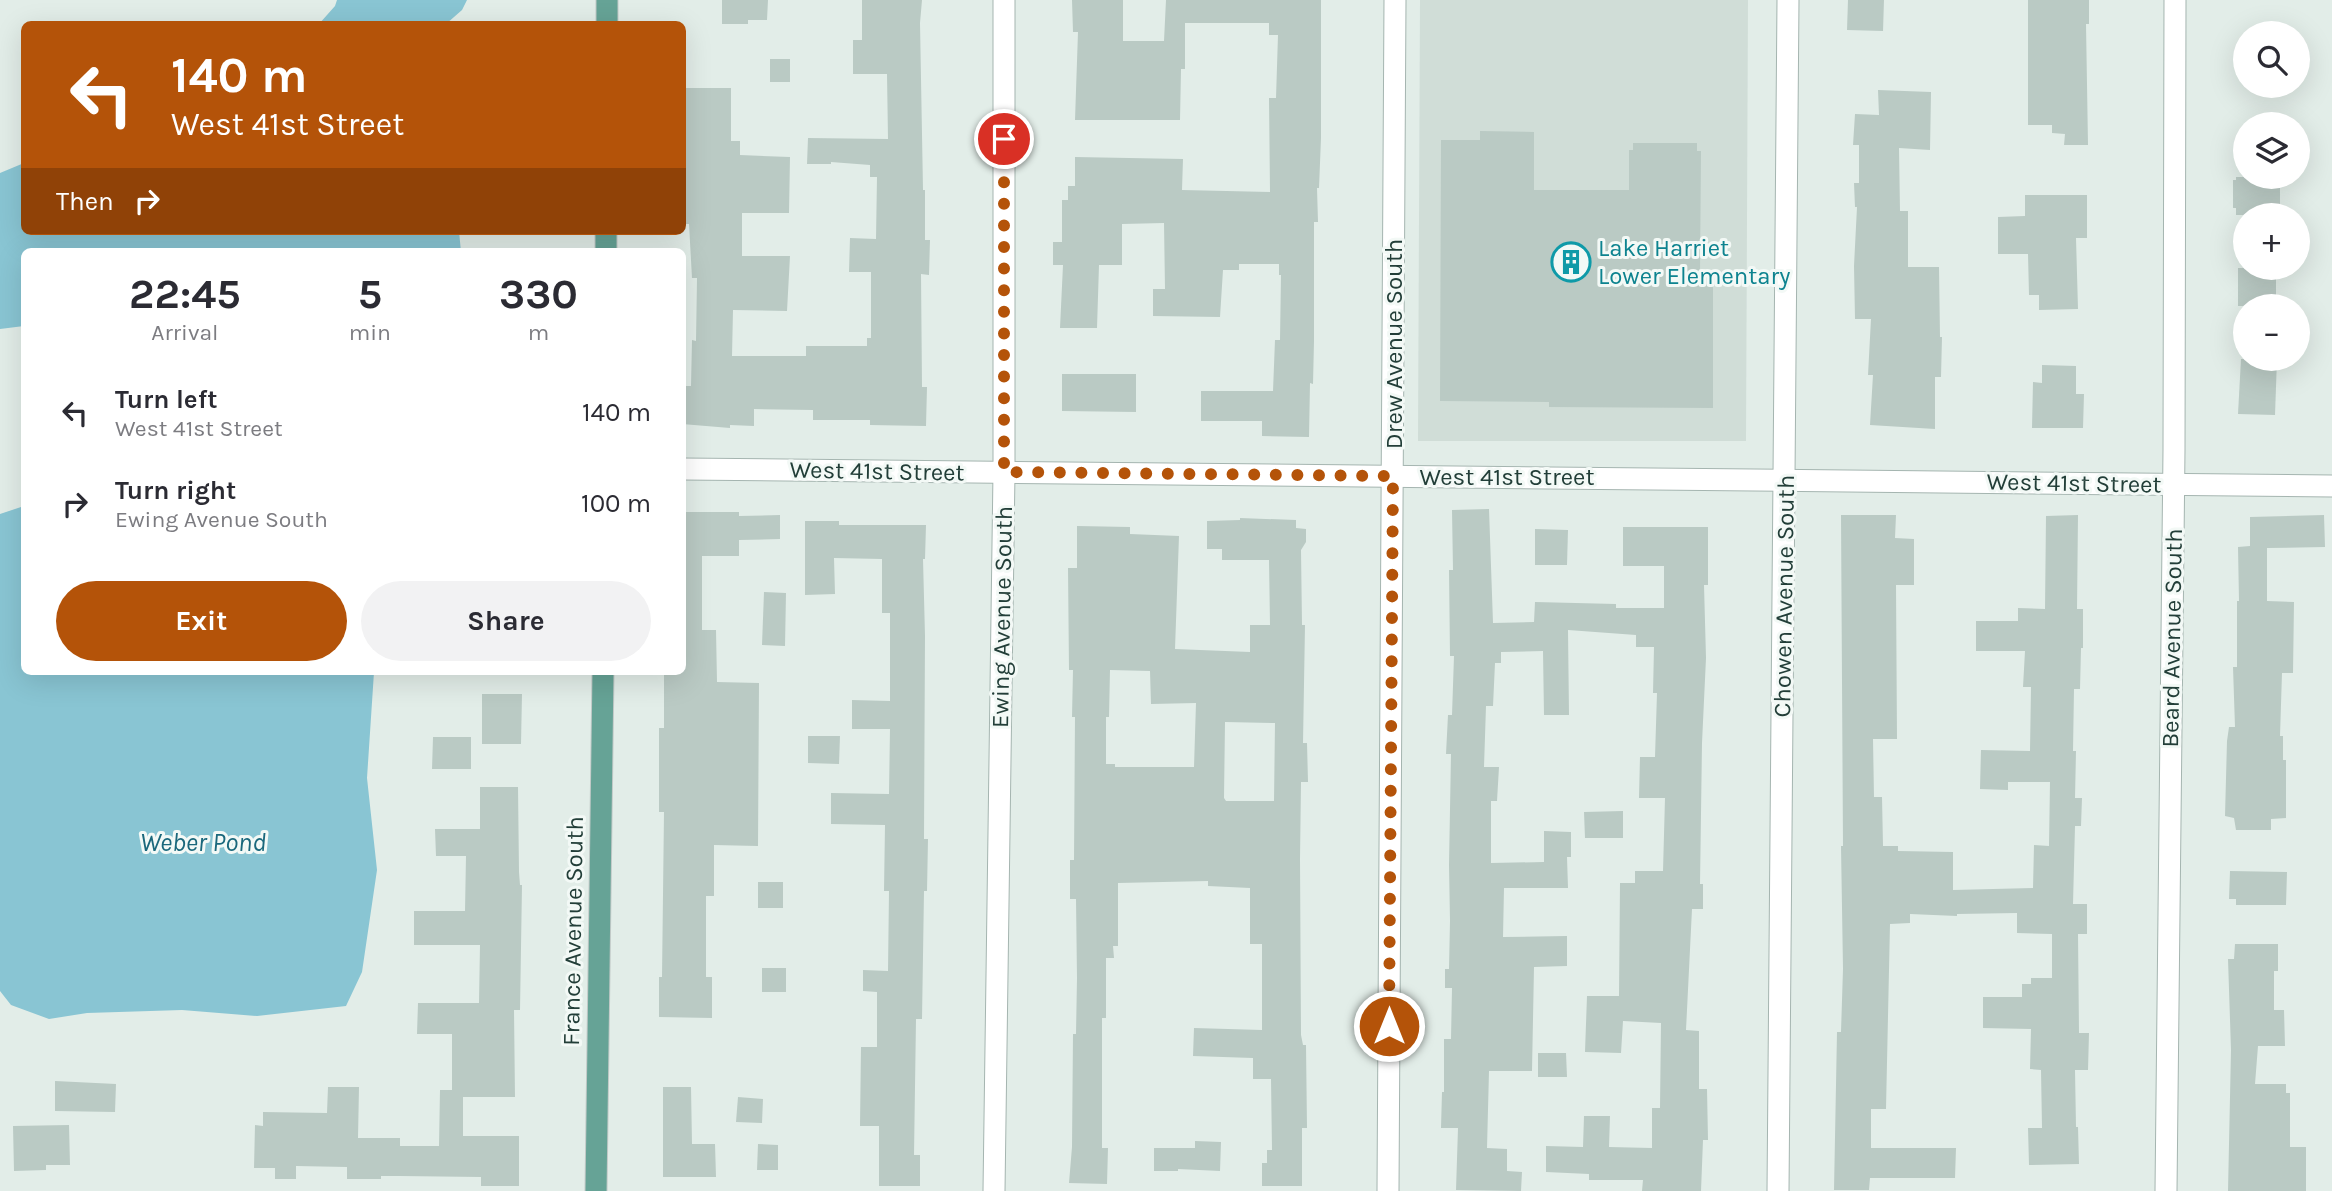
<!DOCTYPE html>
<meta charset="utf-8">
<style>
body{margin:0;font-family:Karla,sans-serif;background:#f2f2f3;color:#2b2b33;height:100vh;display:flex;flex-direction:column;font-size:26px;white-space:nowrap}
*{box-sizing:border-box;margin:0}
p{font-size:23px;color:#7c7c81}
.icon{flex:none;width:38px;height:38px;fill:none;stroke:currentColor;stroke-width:2;stroke-linecap:round;stroke-linejoin:round}
.map{position:relative;flex:1;overflow:hidden}
.panel{position:absolute;left:21px;top:248px;width:665px;height:427px;display:flex;flex-direction:column;background:#fff;border-radius:10px;box-shadow:0 7px 28px #0002}
.panel>*{flex:none}
.top-card{position:absolute;left:21px;top:21px;width:665px;height:214px;border-radius:10px;box-shadow:0 7px 28px #0002;background:#b45309;color:#fff;overflow:hidden}
.controls{position:absolute;left:2233px;top:21px;display:grid;gap:14px}
.controls a{display:grid;place-items:center;width:77px;height:77px;border-radius:50%;background:#fff;box-shadow:0 7px 28px #0002;font-size:35px}
.pin{position:absolute;display:grid;place-items:center;width:60px;height:60px;color:#fff;margin:-30px;border:4px solid #fff;border-radius:50%;box-shadow:0 2px 7px #0007}
.me{position:absolute;width:77px;margin:-38px;rotate:0deg;stroke-linejoin:round;filter:drop-shadow(0 0 5px #0008)}
.turn{display:flex;align-items:center;gap:24px;height:147px;padding:0 35px;font-size:32px}
.turn .icon{width:91px;height:91px;stroke-width:2.5}
.turn b{display:block;font-size:49px;line-height:60px}
.then{display:flex;align-items:center;height:66px;padding:0 35px;background:#0003;gap:14px;font-size:26px}
.eta{display:flex;justify-content:space-evenly;align-items:center;height:119px;text-align:center}
.eta b{font-size:42px;font-weight:700;line-height:49px}
.button{display:flex;gap:14px;margin-top:auto;padding:14px 35px}
.button a{flex:1;height:80px;border-radius:42px;background:#b45309;color:#fff;font-size:28px;font-weight:700;line-height:80px;text-align:center}
.button a+a{background:#f2f2f3;color:#2b2b33}
ul{padding:0;list-style:none}
li{display:flex;align-items:center;gap:21px;height:91px;padding:0 35px}
li div{flex:1}
li b{display:block;font-size:26px}
li em{font-style:normal}
.map>svg:first-child{display:block}
.built{fill:#d0ddd7}
.water{fill:#89c5d3}
.building{fill:#bacac4;fill-rule:evenodd}
.lines{fill:none;stroke-linecap:round;stroke-linejoin:round}
.minor-casing{stroke:#a5b5b0;stroke-width:23}
.major-casing{stroke:#c1c9c7;stroke-width:23}
.minor{stroke:#fff;stroke-width:21}
.major{stroke:#66a396;stroke-width:21}
.route{stroke:#b45309;stroke-width:12;stroke-dasharray:0 21.6}
.labels{text-anchor:middle;stroke-width:6;stroke-linejoin:round;paint-order:stroke}
.culture-label{font-size:24px;fill:#0d838f;stroke:#f3f9f6;text-anchor:start}
.street-label{font-size:24px;fill:#223e38;stroke:#f3f9f6}
.water-label{font-size:26px;font-style:italic;fill:#1a687c;stroke:#f3f9f6}
</style>
<div class="map">
<svg width="2332" height="1191" viewBox="0 0 2332 1191">
<rect width="100%" height="100%" fill="#e2ede8"/>
<path class="built" d="M 1420,0 L 1748,0 L 1746,441 L 1418,441 Z"/>
<g class="water">
<path d="M 337,0 L 467,0 L 462,10 L 446,24 L 319,24 L 335,6 Z"/>
<path d="M 24,163 L 24,231 L 459,231 L 461,252 L 24,252 L 24,326 L 0,329 L 0,173 Z"/>
<path d="M 24,506 L 24,672 L 374,672 L 367,778 L 377,870 L 362,972 L 346,1006 L 257,1016 L 182,1010 L 87,1013 L 49,1019 L 11,1005 L 0,991 L 0,514 Z"/>
</g>
<g class="building">
<path d="M 722,0 L 768,0 L 767,20 L 748,20 L 748,24 L 722,24 Z"/>
<path d="M 862,0 L 922,0 L 920,23 L 923,190 L 925,190 L 925,240 L 930,240 L 929,275 L 921,274 L 922,387 L 927,387 L 926,426 L 870,425 L 870,420 L 813,420 L 813,410 L 754,409 L 754,426 L 730,425 L 730,428 L 682,424 L 682,386 L 691,386 L 692,340 L 696,341 L 697,278 L 692,278 L 689,224 L 682,224 L 684,88 L 731,88 L 731,141 L 740,141 L 740,155 L 790,157 L 789,213 L 742,213 L 742,256 L 790,256 L 787,311 L 733,310 L 732,356 L 806,356 L 806,346 L 867,346 L 867,338 L 871,338 L 871,272 L 849,272 L 850,238 L 876,239 L 877,177 L 870,177 L 870,165 L 831,162 L 831,164 L 807,164 L 808,138 L 888,139 L 887,74 L 853,74 L 853,40 L 862,40 Z"/>
<path d="M 1072,0 L 1123,0 L 1123,41 L 1164,41 L 1166,0 L 1321,0 L 1321,138 L 1319,188 L 1317,188 L 1318,222 L 1314,222 L 1314,341 L 1313,384 L 1310,383 L 1309,437 L 1262,436 L 1262,421 L 1201,421 L 1201,391 L 1273,391 L 1275,340 L 1280,340 L 1281,275 L 1279,275 L 1279,264 L 1239,264 L 1239,270 L 1223,270 L 1220,317 L 1153,316 L 1153,289 L 1165,289 L 1164,223 L 1122,224 L 1122,265 L 1099,265 L 1097,328 L 1060,328 L 1063,265 L 1053,265 L 1053,242 L 1062,242 L 1062,200 L 1068,200 L 1068,186 L 1075,186 L 1075,157 L 1183,159 L 1182,190 L 1270,192 L 1269,98 L 1276,98 L 1278,35 L 1269,35 L 1269,23 L 1185,23 L 1185,69 L 1181,69 L 1180,120 L 1075,120 L 1078,32 L 1073,32 Z"/>
<path d="M 1848,0 L 1884,0 L 1883,31 L 1847,30 Z"/>
<path d="M 2028,0 L 2089,0 L 2089,24 L 2086,24 L 2088,145 L 2064,145 L 2065,134 L 2052,133 L 2052,125 L 2028,125 Z"/>
<rect x="770" y="59" width="20" height="23"/>
<path d="M 1878,90 L 1931,92 L 1930,150 L 1899,148 L 1900,211 L 1908,211 L 1908,267 L 1939,267 L 1940,337 L 1942,337 L 1941,377 L 1935,377 L 1935,429 L 1870,425 L 1873,375 L 1868,375 L 1871,319 L 1855,319 L 1854,266 L 1857,207 L 1855,207 L 1854,183 L 1859,183 L 1859,145 L 1853,145 L 1855,114 L 1879,115 Z"/>
<path d="M 1480,131 L 1534,132 L 1534,190 L 1629,190 L 1629,150 L 1633,150 L 1633,143 L 1697,143 L 1697,151 L 1701,151 L 1700,273 L 1713,273 L 1713,408 L 1549,407 L 1549,402 L 1440,401 L 1441,140 L 1480,140 Z"/>
<path d="M 2236,177 L 2280,177 L 2280,215 L 2236,215 L 2236,208 L 2233,208 L 2233,180 L 2236,180 Z"/>
<path d="M 2025,195 L 2087,195 L 2087,238 L 2076,238 L 2078,309 L 2039,310 L 2039,295 L 2029,295 L 2028,254 L 1998,254 L 1998,217 L 2025,216 Z"/>
<rect x="2238" y="268" width="38" height="38"/>
<path d="M 2241,359 L 2277,359 L 2275,415 L 2238,414 Z"/>
<path d="M 2042,365 L 2076,366 L 2076,394 L 2084,394 L 2083,428 L 2032,428 L 2033,382 L 2042,383 Z"/>
<path d="M 1062,374 L 1136,374 L 1136,412 L 1062,411 Z"/>
<path d="M 1489,509 L 1493,623 L 1534,622 L 1535,602 L 1616,604 L 1616,608 L 1664,608 L 1664,566 L 1623,566 L 1623,527 L 1708,527 L 1708,585 L 1704,585 L 1706,658 L 1702,743 L 1700,884 L 1703,884 L 1703,909 L 1692,909 L 1686,1030 L 1699,1031 L 1699,1089 L 1707,1089 L 1708,1140 L 1703,1140 L 1701,1191 L 1642,1191 L 1643,1180 L 1589,1180 L 1589,1174 L 1546,1172 L 1546,1146 L 1583,1147 L 1584,1116 L 1610,1116 L 1609,1147 L 1652,1148 L 1652,1108 L 1660,1108 L 1661,1023 L 1623,1021 L 1621,1053 L 1585,1052 L 1587,996 L 1619,996 L 1620,883 L 1635,883 L 1635,871 L 1663,871 L 1665,798 L 1639,798 L 1640,757 L 1655,757 L 1657,693 L 1653,693 L 1654,647 L 1636,647 L 1636,635 L 1568,630 L 1569,715 L 1544,715 L 1543,651 L 1501,652 L 1501,663 L 1495,663 L 1493,706 L 1486,706 L 1484,767 L 1499,767 L 1497,801 L 1491,801 L 1491,863 L 1544,862 L 1544,831 L 1571,832 L 1571,857 L 1567,857 L 1568,888 L 1504,888 L 1503,937 L 1567,936 L 1567,966 L 1534,967 L 1532,1071 L 1489,1071 L 1487,1148 L 1507,1149 L 1507,1171 L 1522,1172 L 1521,1191 L 1456,1190 L 1458,1128 L 1441,1128 L 1442,1092 L 1444,1092 L 1444,1039 L 1451,1039 L 1452,988 L 1445,988 L 1445,969 L 1449,969 L 1450,921 L 1449,865 L 1451,754 L 1446,754 L 1448,715 L 1452,715 L 1454,656 L 1450,656 L 1449,570 L 1453,570 L 1452,510 Z"/>
<path d="M 682,512 L 739,512 L 739,516 L 780,515 L 780,539 L 739,540 L 739,556 L 702,556 L 702,630 L 716,630 L 717,682 L 759,683 L 758,846 L 714,845 L 714,896 L 706,896 L 706,977 L 712,977 L 712,1018 L 659,1017 L 659,977 L 662,977 L 664,812 L 659,812 L 659,728 L 664,728 L 664,672 L 682,672 Z"/>
<path d="M 1841,515 L 1896,515 L 1895,538 L 1914,539 L 1914,585 L 1896,585 L 1897,739 L 1873,739 L 1874,797 L 1882,797 L 1883,846 L 1898,846 L 1898,851 L 1953,852 L 1953,890 L 2033,888 L 2034,845 L 2049,846 L 2050,782 L 2008,782 L 2008,790 L 1980,789 L 1981,750 L 2030,751 L 2031,687 L 2023,687 L 2025,651 L 1976,651 L 1976,621 L 2018,621 L 2018,608 L 2045,609 L 2046,516 L 2078,515 L 2077,609 L 2083,609 L 2083,648 L 2081,648 L 2080,689 L 2074,689 L 2073,751 L 2076,751 L 2075,798 L 2082,798 L 2081,826 L 2075,826 L 2073,904 L 2087,904 L 2087,934 L 2078,934 L 2079,1033 L 2089,1033 L 2088,1070 L 2075,1070 L 2076,1127 L 2078,1127 L 2079,1164 L 2029,1165 L 2028,1128 L 2042,1128 L 2041,1070 L 2030,1069 L 2031,1029 L 1983,1028 L 1983,997 L 2022,997 L 2022,984 L 2031,984 L 2031,978 L 2052,978 L 2052,934 L 2017,933 L 2017,913 L 1957,914 L 1957,916 L 1910,914 L 1910,923 L 1890,924 L 1886,1109 L 1871,1109 L 1871,1148 L 1956,1148 L 1955,1178 L 1870,1178 L 1869,1190 L 1834,1190 L 1837,1032 L 1841,1032 L 1843,969 L 1841,846 L 1843,846 Z"/>
<path d="M 2324,515 L 2325,547 L 2267,548 L 2267,601 L 2294,602 L 2293,673 L 2282,673 L 2280,736 L 2283,736 L 2283,760 L 2286,760 L 2286,818 L 2271,819 L 2271,830 L 2236,830 L 2234,818 L 2225,816 L 2227,741 L 2229,727 L 2235,727 L 2233,667 L 2237,667 L 2237,601 L 2239,601 L 2238,547 L 2250,546 L 2250,517 Z"/>
<path d="M 1240,518 L 1296,520 L 1296,528 L 1306,529 L 1306,542 L 1301,550 L 1302,625 L 1305,625 L 1303,743 L 1307,743 L 1308,782 L 1301,782 L 1300,859 L 1301,1035 L 1303,1045 L 1306,1045 L 1307,1128 L 1302,1128 L 1302,1186 L 1262,1186 L 1262,1163 L 1267,1163 L 1267,1150 L 1272,1150 L 1271,1079 L 1253,1079 L 1253,1058 L 1193,1056 L 1194,1028 L 1262,1030 L 1262,944 L 1250,944 L 1250,888 L 1208,886 L 1208,881 L 1118,883 L 1118,946 L 1113,946 L 1114,958 L 1106,958 L 1106,1018 L 1102,1018 L 1102,1148 L 1108,1148 L 1107,1184 L 1069,1183 L 1072,1147 L 1073,1034 L 1076,1034 L 1077,978 L 1076,899 L 1070,899 L 1070,860 L 1074,860 L 1075,717 L 1072,717 L 1073,670 L 1069,670 L 1068,568 L 1077,568 L 1077,526 L 1130,527 L 1130,534 L 1179,536 L 1175,649 L 1250,652 L 1250,625 L 1270,625 L 1269,560 L 1222,560 L 1222,549 L 1207,549 L 1207,521 L 1240,520 ZM 1110,670 L 1150,671 L 1151,704 L 1196,703 L 1194,767 L 1115,767 L 1115,764 L 1106,764 L 1106,717 L 1109,717 ZM 1225,722 L 1275,723 L 1274,801 L 1226,801 L 1224,798 Z"/>
<path d="M 805,521 L 839,521 L 839,525 L 926,525 L 925,559 L 923,559 L 925,636 L 924,839 L 928,839 L 927,891 L 924,891 L 922,1019 L 916,1019 L 914,1155 L 920,1155 L 920,1186 L 879,1186 L 879,1126 L 860,1126 L 861,1047 L 877,1047 L 877,992 L 863,991 L 863,970 L 888,971 L 889,891 L 884,891 L 885,825 L 831,824 L 831,793 L 889,794 L 890,729 L 852,729 L 852,700 L 890,701 L 890,613 L 882,613 L 882,559 L 834,558 L 835,594 L 805,595 Z"/>
<path d="M 1535,529 L 1568,530 L 1567,565 L 1535,565 Z"/>
<path d="M 764,592 L 786,593 L 785,646 L 762,645 Z"/>
<path d="M 482,694 L 522,694 L 521,744 L 482,744 Z"/>
<path d="M 808,736 L 840,736 L 839,764 L 808,763 Z"/>
<path d="M 433,737 L 471,737 L 471,769 L 432,769 Z"/>
<path d="M 480,787 L 518,787 L 519,872 L 520,885 L 522,885 L 520,1010 L 514,1010 L 515,1097 L 463,1097 L 463,1136 L 519,1136 L 519,1186 L 481,1186 L 481,1177 L 400,1176 L 381,1176 L 381,1179 L 347,1179 L 347,1167 L 296,1166 L 296,1179 L 275,1179 L 275,1168 L 254,1168 L 255,1125 L 263,1126 L 263,1112 L 327,1113 L 328,1087 L 359,1087 L 358,1138 L 400,1138 L 400,1146 L 439,1146 L 440,1090 L 452,1090 L 452,1034 L 417,1034 L 418,1003 L 479,1003 L 480,945 L 414,945 L 414,911 L 465,911 L 466,856 L 436,856 L 435,829 L 480,829 Z"/>
<path d="M 1623,811 L 1623,838 L 1585,838 L 1584,812 Z"/>
<path d="M 2230,871 L 2287,872 L 2286,905 L 2236,905 L 2236,899 L 2229,899 Z"/>
<rect x="758" y="882" width="25" height="26"/>
<path d="M 2235,944 L 2278,944 L 2278,971 L 2274,971 L 2274,1010 L 2284,1010 L 2285,1046 L 2258,1046 L 2255,1084 L 2286,1084 L 2286,1093 L 2290,1093 L 2290,1147 L 2306,1147 L 2306,1191 L 2228,1191 L 2231,1050 L 2228,959 L 2234,959 Z"/>
<rect x="762" y="968" width="24" height="24"/>
<path d="M 1538,1053 L 1566,1053 L 1567,1077 L 1538,1077 Z"/>
<path d="M 55,1081 L 116,1084 L 115,1112 L 55,1111 Z"/>
<path d="M 663,1087 L 691,1087 L 692,1144 L 715,1144 L 716,1177 L 663,1177 Z"/>
<path d="M 738,1097 L 763,1099 L 762,1123 L 736,1122 Z"/>
<path d="M 69,1125 L 70,1165 L 46,1165 L 46,1170 L 14,1171 L 13,1126 Z"/>
<path d="M 1195,1141 L 1221,1142 L 1220,1171 L 1178,1169 L 1178,1171 L 1154,1171 L 1154,1148 L 1195,1148 Z"/>
<path d="M 758,1144 L 778,1145 L 778,1170 L 757,1170 Z"/>
</g>
<g class="lines">
<g class="minor-casing">
<g id="minor">
<path d="M 682,469 L 2332,486"/>
<path d="M 994,1191 L 1004,472 L 1004,0"/>
<path d="M 1388,1191 L 1395,0"/>
<path d="M 1778,1191 L 1788,0"/>
<path d="M 2166,1191 L 2174,450 L 2175,0"/>
</g>
</g>
<g class="major-casing">
<g id="major">
<path d="M 607,24 L 607,0"/>
<path d="M 606,252 L 606,231"/>
<path d="M 596,1191 L 603,672"/>
</g>
</g>
<use href="#minor" class="minor"/>
<use href="#major" class="major"/>
</g>
<g class="lines">
<path class="route" d="M 1004,139 L 1004,472 L 1393,476 L 1389,1026"/>
</g>
<defs>
<g id="building-ring" transform="scale(2.0125)"><circle r="9.5" fill="#f3f9f6" stroke="#0f9aa8" stroke-width="1.5"/><path d="M-4-6H4V6H1V3H-1V6H-4ZM-2.5-4.3h1.7v1.8h-1.7ZM.8-4.3h1.7v1.8H.8ZM-2.5-1h1.7V.8h-1.7ZM.8-1h1.7V.8H.8Z" fill="#0f9aa8"/></g>
</defs>
<g fill-rule="evenodd">
<use href="#building-ring" x="1571" y="262"/>
</g>
<g class="labels">
<g class="culture-label">
<text x="1598" y="256">Lake Harriet<tspan x="1598" dy="28">Lower Elementary</tspan></text>
</g>
<g class="street-label">
<text transform="translate(1394 344) rotate(-90)" y="8">Drew Avenue South</text>
<text transform="translate(877 471) rotate(1)" y="8">West 41st Street</text>
<text x="1507" y="485">West 41st Street</text>
<text transform="translate(2074 483) rotate(1)" y="8">West 41st Street</text>
<text transform="translate(1784 596) rotate(-89)" y="8">Chowen Avenue South</text>
<text transform="translate(1002 617) rotate(-89)" y="8">Ewing Avenue South</text>
<text transform="translate(2172 638) rotate(-89)" y="8">Beard Avenue South</text>
<text transform="translate(573 931) rotate(-89)" y="8">France Avenue South</text>
</g>
<g class="water-label">
<text x="203" y="851">Weber Pond</text>
</g>
</g>
</svg>
<div class="controls">
<a><svg class="icon" aria-label="search" viewBox="0 0 24 24"><circle cx="10" cy="10" r="6"/><path d="M15 15l6 6"/></svg></a>
<a><svg class="icon" aria-label="layers" viewBox="0 0 24 24"><path d="M12 4l9 5-9 5-9-5zM3 14l9 5 9-5"/></svg></a>
<a>+</a>
<a>−</a>
</div>
<div class="pin" style="left:1004px;top:139px;background:#d93025"><svg class="icon" aria-label="arrive" viewBox="0 0 24 24"><path d="M6 21V4h12l-3 4 3 4H6"/></svg></div>
<svg class="me" style="left:1389px;top:1026px" viewBox="-20 -20 40 40"><circle r="17" fill="#b45309" stroke="#fff" stroke-width="3"/><path d="M0-11L8 9 0 5-8 9z" fill="#fff"/></svg>
<div class="top-card">
<div class="turn"><svg class="icon" aria-label="left" viewBox="0 0 24 24"><path d="M17 20v-9H6M10 6l-5 5 5 5"/></svg><div><b>140 m</b>West 41st Street</div></div>
<div class="then">Then<svg class="icon" aria-label="right" viewBox="0 0 24 24"><path d="M7 20v-9h11M14 6l5 5-5 5"/></svg></div>
</div>
<section class="panel">
<div class="eta">
<div><b>22:45</b><p>Arrival</p></div>
<div><b>5</b><p>min</p></div>
<div><b>330</b><p>m</p></div>
</div>
<ul>
<li><svg class="icon" aria-label="left" viewBox="0 0 24 24"><path d="M17 20v-9H6M10 6l-5 5 5 5"/></svg><div><b>Turn left</b><p>West 41st Street</p></div><em>140 m</em></li>
<li><svg class="icon" aria-label="right" viewBox="0 0 24 24"><path d="M7 20v-9h11M14 6l5 5-5 5"/></svg><div><b>Turn right</b><p>Ewing Avenue South</p></div><em>100 m</em></li>
</ul>
<div class="button"><a>Exit</a><a>Share</a></div>
</section>
</div>
